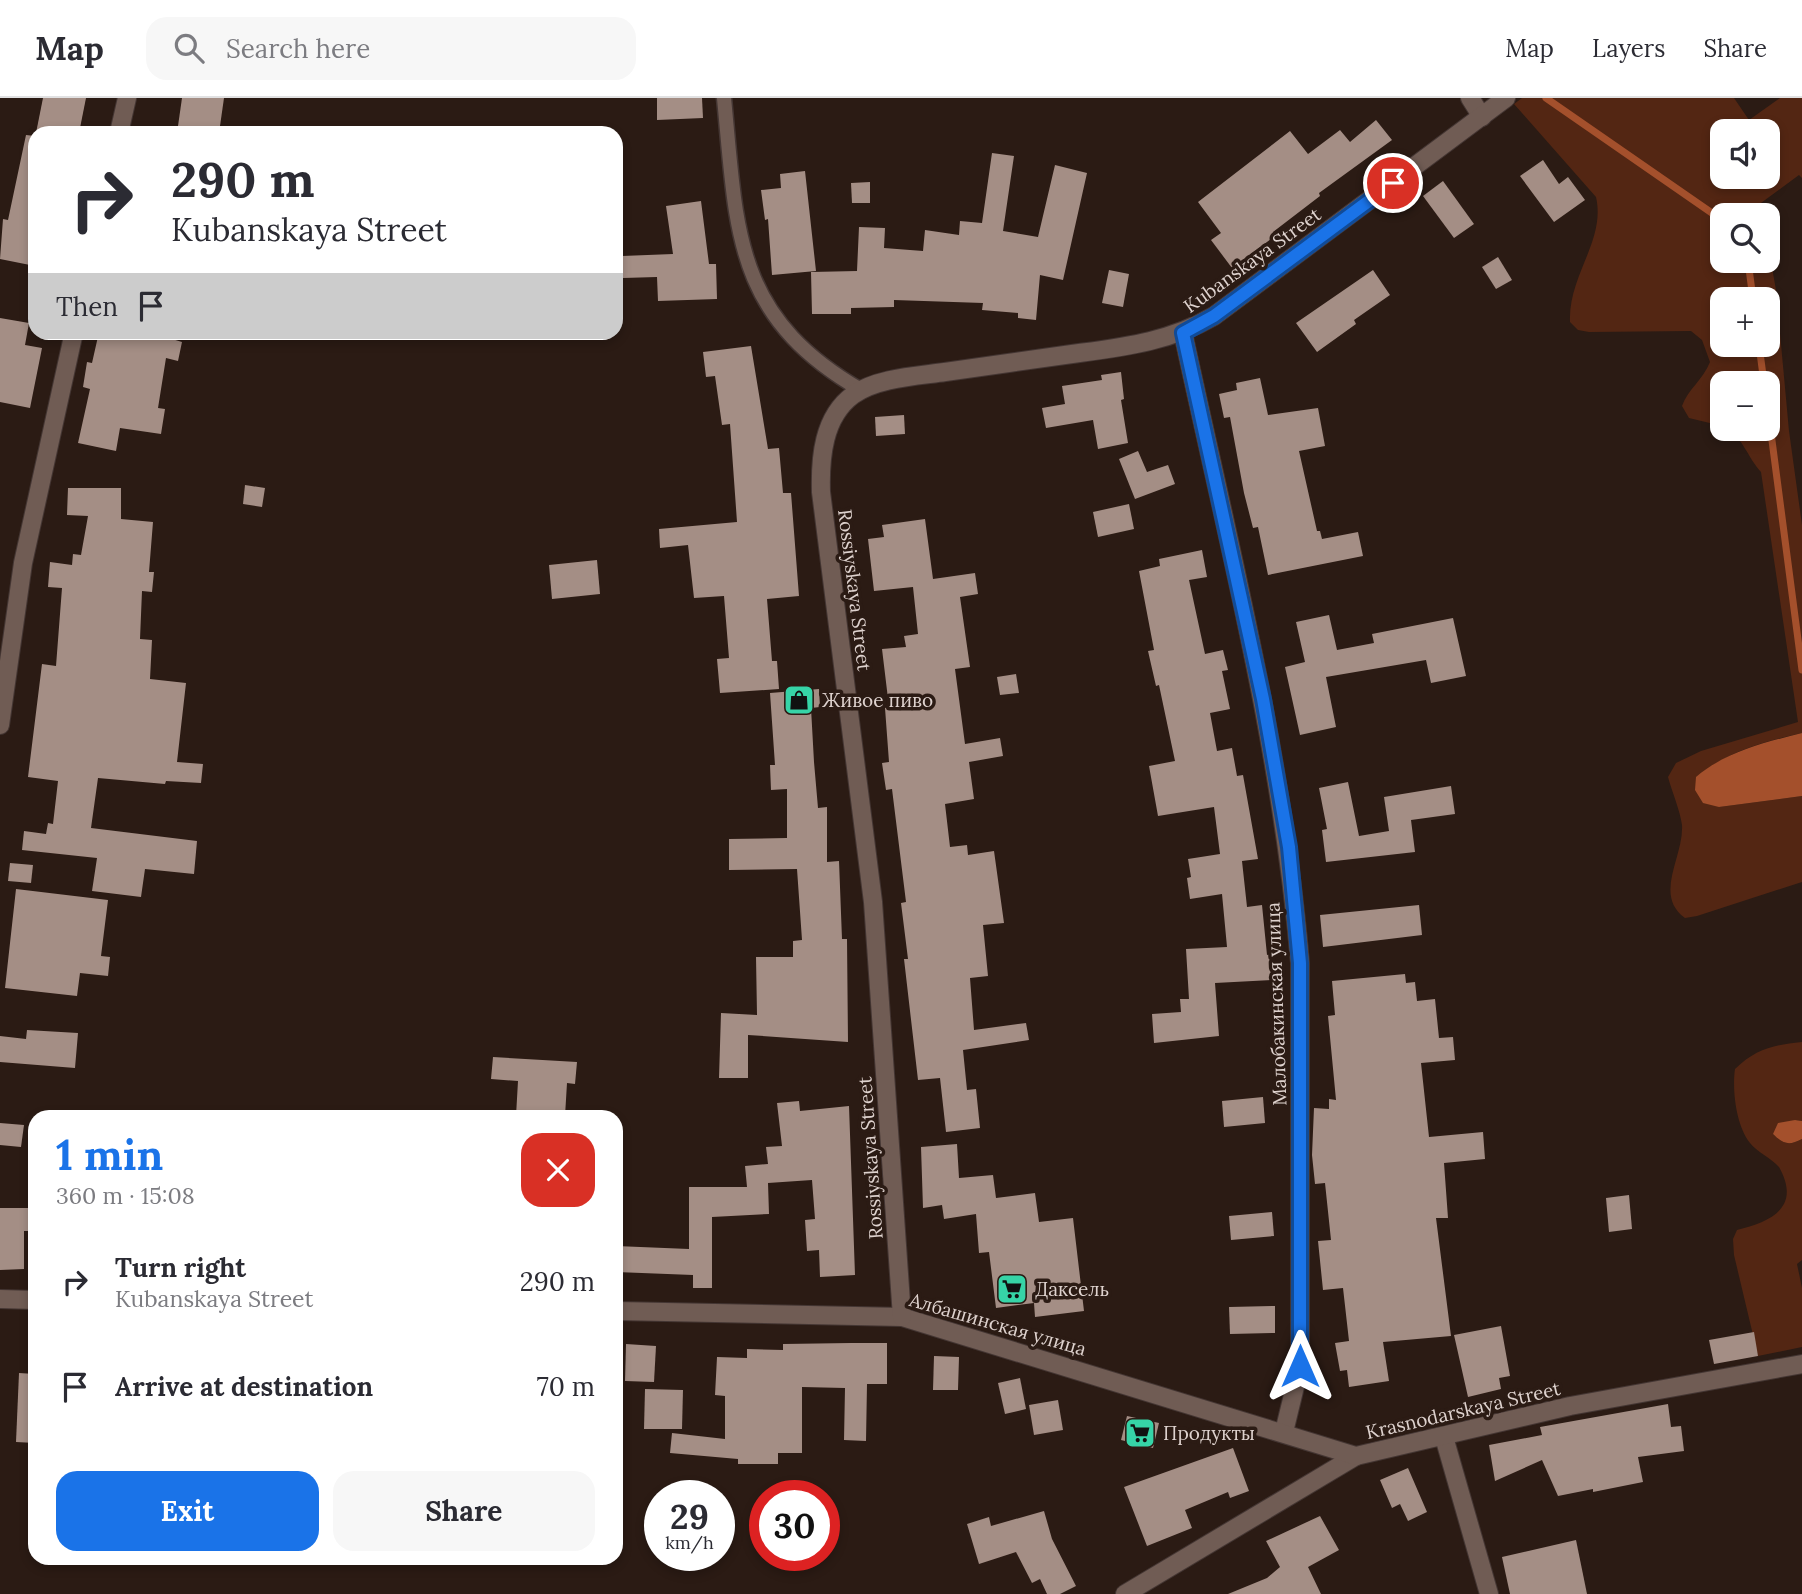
<!DOCTYPE html>
<meta charset="utf-8">
<style>
body{margin:0;font-family:Lora,serif;background:#f7f7f7;color:#2b2b33;height:100vh;display:flex;flex-direction:column;font-size:26px;white-space:nowrap}
*{box-sizing:border-box;margin:0}
p{font-size:23px;color:#7c7c81}
.icon{flex:none;width:38px;height:38px;fill:none;stroke:currentColor;stroke-width:2;stroke-linecap:round;stroke-linejoin:round}
.map{position:relative;flex:1;overflow:hidden}
.side{position:absolute;left:28px;top:1012px;width:595px;height:455px;display:flex;flex-direction:column;background:#fff;border-radius:21px;box-shadow:0 4px 10px #0003}
.side>*{flex:none}
.top-card{position:absolute;left:28px;top:28px;width:595px;height:214px;border-radius:21px;box-shadow:0 4px 10px #0003;background:#fff;color:#2b2b33;overflow:hidden}
.tools{position:absolute;left:1710px;top:21px;display:grid;gap:14px}
.tools a{display:grid;place-items:center;width:70px;height:70px;border-radius:14px;background:#fff;box-shadow:0 4px 10px #0003;font-size:35px}
.speed{position:absolute;left:644px;top:1382px;display:flex;gap:14px;font-size:35px;font-weight:700;text-align:center}
.speed>*{display:grid;place-content:center;width:91px;height:91px;border-radius:50%;background:#fff;box-shadow:0 4px 10px #0003;line-height:1}
.speed small{font-size:18px;font-weight:400}
.speed .limit{border:10px solid #d22;background:#fff;color:#111}
.pin{position:absolute;display:grid;place-items:center;width:60px;height:60px;color:#fff;margin:-30px;border:4px solid #fff;border-radius:50%;box-shadow:0 2px 7px #0007}
.me{position:absolute;width:77px;margin:-38px;rotate:0deg;stroke-linejoin:round;filter:drop-shadow(0 0 5px #0008)}
.turn{display:flex;align-items:center;gap:24px;height:147px;padding:0 28px;font-size:32px}
.turn .icon{width:91px;height:91px;stroke-width:2.5}
.turn b{display:block;font-size:49px;line-height:60px}
.then{display:flex;align-items:center;height:66px;padding:0 28px;background:#0003;gap:14px;font-size:26px}
.round{display:grid;place-items:center;flex:none;width:74px;height:74px;border-radius:21px;background:#f7f7f7}
.headline{display:flex;align-items:center;justify-content:space-between;height:119px;padding:0 28px}
h1{font-size:42px;font-weight:700;line-height:52px;color:#1a73e8}
.primary-button{display:flex;gap:14px;margin-top:auto;padding:14px 28px}
.primary-button a{flex:1;height:80px;border-radius:21px;background:#1a73e8;color:#fff;font-size:28px;font-weight:700;line-height:80px;text-align:center}
.primary-button a+a{background:#f7f7f7;color:#2b2b33}
ul{padding:0;list-style:none}
li{display:flex;align-items:center;gap:21px;height:105px;padding:0 28px}
li div{flex:1}
li b{display:block;font-size:26px}
li em{font-style:normal}
header{display:flex;align-items:center;gap:42px;box-sizing:border-box;height:98px;padding:0 35px;background:#fff;border-bottom:2px solid #e1e1e2}
header strong{font-size:33px}
nav{display:flex;gap:38px;margin-inline-start:auto;font-size:24px}
.search{width:490px;height:63px;background:#f7f7f7;display:flex;align-items:center;gap:18px;box-sizing:border-box;padding:0 24px;border-radius:21px;color:#7c7c81;font-size:26px}
.map>svg:first-child{display:block}
.green{fill:#532613;fill-rule:evenodd}
.water{fill:#a4502c}
.lines{fill:none;stroke-linecap:round;stroke-linejoin:round}
.stream{stroke:#a4502c;stroke-width:7}
.building{fill:#a48e85}
.service-casing{stroke:#443633;stroke-width:17}
.minor-casing{stroke:#443633;stroke-width:20}
.tertiary-casing{stroke:#443633;stroke-width:20}
.service{stroke:#705c54;stroke-width:14}
.minor{stroke:#705c54;stroke-width:18}
.tertiary{stroke:#705c54;stroke-width:18}
.route-casing{stroke:#114b97;stroke-width:18}
.route{stroke:#1a73e8;stroke-width:12}
.labels{text-anchor:middle;stroke-width:7;stroke-linejoin:round;paint-order:stroke}
.street-label{font-size:19px;fill:#ded2ce;stroke:#2b1b14}
.poi-label{font-size:19px;fill:#ded2ce;stroke:#2b1b14;text-anchor:start}
</style>
<header>
<strong>Map</strong>
<div class="search"><svg class="icon" aria-label="search" viewBox="0 0 24 24"><circle cx="10" cy="10" r="6"/><path d="M15 15l6 6"/></svg>Search here</div>
<nav><a>Map</a><a>Layers</a><a>Share</a></nav>
</header>
<div class="map">
<svg width="1802" height="1496" viewBox="0 0 1802 1496">
<rect width="100%" height="100%" fill="#2b1b14"/>
<g class="green">
<path d="M 1522,0 L 1734,0 L 1749,22 L 1780,0 L 1802,0 L 1802,80 L 1799,77 L 1750,113 L 1753,117 L 1722,117 L 1722,163 L 1768,163 L 1768,147 L 1776,192 L 1789,333 L 1802,427 L 1802,635 C 1766,643 1725,654 1697,679 L 1719,709 L 1802,698 L 1802,784 L 1697,818 L 1685,820 C 1653,797 1684,759 1682,727 C 1680,712 1672,694 1668,679 L 1676,665 L 1701,653 L 1798,624 L 1761,374 C 1748,360 1743,340 1727,331 L 1768,331 L 1768,285 L 1722,285 L 1722,328 L 1689,320 L 1682,308 C 1688,291 1703,282 1710,264 L 1702,242 L 1691,233 L 1589,234 L 1578,232 L 1570,224 C 1568,177 1606,143 1596,99 L 1514,6 ZM 1722,33 L 1768,33 L 1768,79 L 1722,79 ZM 1722,201 L 1768,201 L 1768,247 L 1722,247 Z"/>
<path d="M 1802,944 L 1802,1023 L 1795,1022 L 1773,1036 C 1783,1046 1789,1048 1802,1041 L 1802,1162 L 1797,1166 L 1802,1190 L 1802,1249 L 1758,1258 L 1734,1157 L 1733,1141 L 1737,1132 C 1770,1124 1802,1110 1779,1069 C 1771,1060 1757,1054 1750,1045 C 1736,1027 1732,992 1735,971 C 1756,951 1773,947 1802,944 Z"/>
</g>
<g class="water">
<path d="M 1802,635 L 1802,698 L 1719,709 L 1703,705 L 1695,692 L 1696,679 C 1725,654 1766,644 1802,635 Z"/>
<path d="M 1795,1022 L 1802,1023 L 1802,1041 C 1789,1048 1783,1046 1773,1036 L 1778,1025 Z"/>
</g>
<g class="lines">
<g class="stream">
<path d="M 1546,0 L 1722,122"/>
<path d="M 1748,163 L 1753,201"/>
<path d="M 1759,247 L 1764,285"/>
<path d="M 1768,312 L 1802,572"/>
</g>
</g>
<g class="building">
<path d="M 43,0 L 86,0 L 79,35 L 36,35 Z"/>
<path d="M 182,0 L 224,0 L 219,35 L 177,35 Z"/>
<path d="M 657,0 L 702,0 L 703,20 L 657,22 Z"/>
<path d="M 1376,22 L 1392,42 L 1319,95 L 1320,98 L 1273,134 L 1275,138 L 1232,170 L 1211,142 L 1221,135 L 1198,104 L 1290,33 L 1308,56 L 1340,32 L 1350,44 Z"/>
<path d="M 26,37 L 35,38 L 35,168 L 0,161 L 3,121 L 8,122 Z"/>
<path d="M 992,55 L 1014,58 L 1003,133 L 1038,139 L 1055,67 L 1087,75 L 1063,182 L 1040,177 L 1036,222 L 1018,220 L 1018,215 L 982,212 L 983,205 L 894,202 L 894,209 L 851,210 L 851,216 L 812,216 L 811,174 L 857,173 L 859,129 L 885,130 L 884,150 L 923,153 L 925,132 L 959,137 L 960,123 L 982,125 Z"/>
<path d="M 1543,62 L 1559,86 L 1568,79 L 1585,102 L 1554,124 L 1520,78 Z"/>
<path d="M 805,73 L 816,173 L 772,177 L 768,121 L 765,122 L 761,92 L 781,90 L 780,76 Z"/>
<path d="M 1443,83 L 1474,126 L 1454,140 L 1423,98 Z"/>
<path d="M 870,84 L 870,105 L 852,105 L 851,85 Z"/>
<path d="M 701,103 L 709,166 L 716,166 L 717,201 L 658,203 L 657,179 L 623,180 L 622,158 L 673,156 L 666,108 Z"/>
<path d="M 1498,159 L 1512,182 L 1496,191 L 1482,169 Z"/>
<path d="M 1109,172 L 1129,176 L 1123,209 L 1102,205 Z"/>
<path d="M 1373,172 L 1390,197 L 1354,222 L 1356,226 L 1317,254 L 1296,225 Z"/>
<path d="M 0,220 L 29,225 L 25,247 L 42,250 L 30,310 L 0,304 Z"/>
<path d="M 99,234 L 149,234 L 182,244 L 178,263 L 166,260 L 158,310 L 165,311 L 161,336 L 120,330 L 116,353 L 78,345 L 90,291 L 83,289 L 87,264 L 92,265 Z"/>
<path d="M 751,248 L 768,351 L 779,350 L 783,395 L 791,395 L 799,498 L 767,501 L 772,563 L 777,563 L 779,591 L 720,595 L 717,561 L 729,560 L 724,498 L 694,500 L 688,447 L 660,450 L 659,431 L 737,424 L 730,326 L 722,327 L 715,278 L 706,279 L 703,254 Z"/>
<path d="M 1121,274 L 1124,301 L 1121,302 L 1128,345 L 1098,351 L 1093,322 L 1046,330 L 1042,310 L 1065,306 L 1062,288 L 1102,282 L 1101,277 Z"/>
<path d="M 1260,280 L 1268,317 L 1318,310 L 1325,348 L 1299,353 L 1317,433 L 1320,433 L 1322,441 L 1358,434 L 1363,458 L 1268,477 L 1258,429 L 1253,430 L 1244,395 L 1230,319 L 1224,320 L 1219,296 L 1237,292 L 1236,285 Z"/>
<path d="M 904,317 L 905,336 L 876,338 L 875,319 Z"/>
<path d="M 1138,353 L 1147,374 L 1168,367 L 1175,386 L 1135,401 L 1119,361 Z"/>
<path d="M 245,387 L 265,390 L 262,409 L 243,406 Z"/>
<path d="M 68,390 L 121,390 L 121,421 L 153,424 L 149,474 L 154,474 L 152,494 L 142,493 L 140,541 L 152,542 L 150,581 L 186,585 L 177,664 L 203,666 L 201,685 L 166,683 L 165,686 L 98,680 L 91,730 L 197,743 L 194,776 L 145,771 L 141,799 L 92,793 L 97,760 L 22,752 L 24,733 L 46,736 L 48,725 L 53,726 L 58,683 L 28,679 L 42,566 L 56,568 L 62,490 L 48,489 L 50,464 L 72,467 L 73,456 L 81,457 L 88,418 L 67,417 Z"/>
<path d="M 1129,406 L 1134,431 L 1098,439 L 1093,414 Z"/>
<path d="M 925,421 L 933,481 L 975,475 L 978,496 L 960,499 L 970,569 L 955,571 L 965,646 L 1000,640 L 1003,658 L 969,664 L 974,701 L 945,706 L 950,749 L 967,747 L 968,757 L 994,753 L 1004,825 L 983,827 L 988,878 L 970,880 L 974,932 L 1026,925 L 1029,942 L 963,952 L 967,992 L 976,991 L 980,1030 L 946,1034 L 940,980 L 918,982 L 904,861 L 908,861 L 901,805 L 906,804 L 892,691 L 886,692 L 882,665 L 889,664 L 885,610 L 889,609 L 882,551 L 906,549 L 904,538 L 918,536 L 913,489 L 874,493 L 868,441 L 884,439 L 882,427 Z"/>
<path d="M 1202,452 L 1207,479 L 1189,482 L 1205,556 L 1223,552 L 1228,572 L 1222,573 L 1230,611 L 1210,615 L 1217,653 L 1232,650 L 1237,678 L 1243,677 L 1258,761 L 1242,763 L 1247,809 L 1262,807 L 1267,857 L 1271,856 L 1272,882 L 1215,885 L 1219,938 L 1154,945 L 1152,916 L 1181,914 L 1180,901 L 1189,901 L 1186,851 L 1227,849 L 1222,796 L 1190,801 L 1187,780 L 1191,779 L 1188,761 L 1220,756 L 1214,709 L 1158,718 L 1149,668 L 1175,663 L 1159,587 L 1156,588 L 1148,553 L 1154,552 L 1139,473 L 1160,468 L 1159,461 Z"/>
<path d="M 597,462 L 600,496 L 552,501 L 549,467 Z"/>
<path d="M 1329,517 L 1337,552 L 1374,545 L 1372,536 L 1453,520 L 1466,578 L 1431,585 L 1426,562 L 1326,579 L 1336,629 L 1300,637 L 1285,569 L 1305,564 L 1296,524 Z"/>
<path d="M 1016,576 L 1019,595 L 1000,597 L 997,579 Z"/>
<path d="M 819,591 L 820,609 L 811,610 L 814,664 L 818,710 L 827,709 L 827,764 L 839,763 L 842,841 L 847,841 L 848,944 L 748,937 L 748,980 L 719,980 L 721,915 L 757,917 L 756,859 L 793,859 L 793,843 L 802,842 L 797,771 L 729,772 L 729,741 L 787,740 L 787,691 L 771,692 L 770,667 L 775,667 L 770,595 Z"/>
<path d="M 1348,684 L 1359,738 L 1389,733 L 1384,699 L 1451,688 L 1455,716 L 1411,722 L 1415,754 L 1326,764 L 1322,732 L 1327,731 L 1319,690 Z"/>
<path d="M 10,765 L 33,767 L 31,785 L 8,783 Z"/>
<path d="M 16,791 L 108,802 L 101,858 L 110,859 L 108,878 L 80,875 L 77,898 L 5,890 Z"/>
<path d="M 1419,807 L 1422,837 L 1323,849 L 1320,817 Z"/>
<path d="M 1405,876 L 1406,885 L 1415,884 L 1417,903 L 1435,901 L 1439,940 L 1453,939 L 1455,962 L 1421,965 L 1429,1039 L 1483,1034 L 1485,1061 L 1444,1065 L 1448,1120 L 1436,1120 L 1451,1238 L 1383,1244 L 1389,1283 L 1349,1289 L 1347,1272 L 1340,1273 L 1335,1245 L 1349,1243 L 1343,1190 L 1323,1192 L 1318,1143 L 1331,1142 L 1325,1085 L 1315,1086 L 1312,1057 L 1314,1010 L 1329,1011 L 1329,1001 L 1336,1002 L 1328,918 L 1335,917 L 1332,883 Z"/>
<path d="M 27,932 L 78,935 L 75,970 L 0,964 L 0,938 L 26,941 Z"/>
<path d="M 493,959 L 577,964 L 575,986 L 567,985 L 565,1018 L 516,1018 L 518,983 L 491,981 Z"/>
<path d="M 1263,999 L 1265,1025 L 1224,1029 L 1222,1003 Z"/>
<path d="M 799,1003 L 800,1013 L 849,1008 L 855,1177 L 820,1179 L 819,1152 L 807,1153 L 805,1122 L 815,1121 L 812,1082 L 768,1085 L 769,1116 L 712,1119 L 712,1190 L 693,1190 L 693,1177 L 616,1174 L 616,1148 L 689,1151 L 689,1089 L 747,1089 L 745,1068 L 768,1066 L 766,1049 L 782,1048 L 777,1005 Z"/>
<path d="M 0,1025 L 24,1027 L 21,1049 L 0,1047 Z"/>
<path d="M 957,1046 L 959,1080 L 993,1077 L 996,1100 L 1035,1095 L 1039,1124 L 1073,1120 L 1084,1213 L 1035,1219 L 1034,1205 L 996,1210 L 989,1154 L 979,1155 L 976,1116 L 944,1121 L 942,1107 L 923,1110 L 921,1049 Z"/>
<path d="M 1629,1097 L 1632,1131 L 1609,1134 L 1606,1100 Z"/>
<path d="M 0,1110 L 35,1110 L 35,1133 L 24,1133 L 24,1171 L 0,1172 Z"/>
<path d="M 1272,1114 L 1274,1138 L 1231,1142 L 1229,1118 Z"/>
<path d="M 1275,1208 L 1275,1235 L 1230,1236 L 1229,1209 Z"/>
<path d="M 1501,1228 L 1510,1278 L 1499,1280 L 1501,1291 L 1468,1299 L 1454,1237 Z"/>
<path d="M 1754,1234 L 1758,1258 L 1714,1266 L 1709,1242 Z"/>
<path d="M 851,1245 L 887,1245 L 887,1286 L 867,1286 L 866,1343 L 844,1342 L 845,1290 L 802,1289 L 802,1355 L 778,1355 L 778,1366 L 738,1366 L 738,1361 L 670,1355 L 672,1335 L 725,1341 L 725,1298 L 715,1297 L 717,1259 L 747,1260 L 747,1251 L 783,1252 L 783,1246 Z"/>
<path d="M 626,1246 L 656,1248 L 654,1284 L 625,1283 Z"/>
<path d="M 934,1258 L 959,1259 L 958,1292 L 933,1292 Z"/>
<path d="M 19,1275 L 35,1276 L 35,1345 L 16,1344 Z"/>
<path d="M 1020,1280 L 1026,1311 L 1005,1316 L 998,1285 Z"/>
<path d="M 645,1291 L 683,1292 L 682,1331 L 644,1331 Z"/>
<path d="M 1058,1302 L 1063,1332 L 1034,1337 L 1029,1307 Z"/>
<path d="M 1668,1306 L 1671,1329 L 1681,1328 L 1684,1353 L 1638,1359 L 1643,1384 L 1593,1394 L 1593,1391 L 1558,1398 L 1542,1362 L 1495,1383 L 1489,1347 L 1542,1337 L 1540,1329 Z"/>
<path d="M 1127,1318 L 1159,1325 L 1153,1350 L 1121,1342 Z"/>
<path d="M 1233,1350 L 1249,1393 L 1230,1400 L 1228,1394 L 1185,1412 L 1192,1430 L 1147,1448 L 1124,1389 Z"/>
<path d="M 1408,1370 L 1427,1414 L 1408,1423 L 1400,1406 L 1392,1410 L 1380,1382 Z"/>
<path d="M 1044,1413 L 1052,1441 L 1076,1488 L 1060,1496 L 1047,1496 L 1040,1481 L 1032,1485 L 1016,1454 L 979,1466 L 967,1426 L 989,1419 L 991,1428 Z"/>
<path d="M 1320,1418 L 1339,1452 L 1308,1469 L 1321,1496 L 1228,1496 L 1267,1480 L 1280,1469 L 1266,1443 Z"/>
<path d="M 1576,1442 L 1587,1496 L 1510,1496 L 1502,1459 Z"/>
</g>
<g class="lines">
<g class="service-casing">
<path id="service" d="M 724,0 C 737,133 733,218 861,292"/>
</g>
<g class="minor-casing">
<g id="minor">
<path d="M 1470,0 L 1482,19"/>
<path d="M 119,35 L 127,0"/>
<path d="M 1183,235 C 1228,444 1282,652 1300,865 L 1300,1268 L 1284,1334"/>
<path d="M 0,627 L 23,465 L 74,234"/>
<path d="M 1444,1339 L 1489,1496"/>
<path d="M 1125,1496 L 1356,1358"/>
</g>
</g>
<g class="tertiary-casing">
<g id="tertiary">
<path d="M 0,1201 L 35,1202"/>
<path d="M 616,1213 L 902,1219 L 1356,1358 L 1570,1308 L 1802,1266"/>
<path d="M 902,1219 L 873,804 L 821,394 C 820,360 823,319 853,297 C 876,280 917,278 945,274 C 987,268 1030,262 1072,256 C 1123,249 1169,244 1214,218 L 1506,0"/>
</g>
</g>
<use href="#service" class="service"/>
<use href="#minor" class="minor"/>
<use href="#tertiary" class="tertiary"/>
</g>
<g class="lines">
<g class="route-casing">
<path id="route" d="M 1300,1268 L 1300,865 L 1289,749 L 1263,601 L 1183,235 L 1214,218 L 1393,85"/>
</g>
<use href="#route" class="route"/>
</g>
<defs>
<g id="shop-square" transform="scale(1.575)"><rect x="-9" y="-9" width="18" height="18" rx="4" fill="#36d4a7" stroke="#2b1b14"/><path d="M-5-2.5h2.3a2.7 3.5 0 0 1 5.4 0H5L5.5 6h-11ZM-1.5-2.5h3a1.5 2.3 0 0 0-3 0Z" fill="#111"/></g>
<g id="supermarket-square" transform="scale(1.575)"><rect x="-9" y="-9" width="18" height="18" rx="4" fill="#36d4a7" stroke="#2b1b14"/><path d="M-6-5.5h2.5l.6 2H6L4.5 2H-2.5L-4.4-4H-6ZM-1.5 3.2a1.3 1.3 0 1 0 .1 0ZM3 3.2a1.3 1.3 0 1 0 .1 0Z" fill="#111"/></g>
</defs>
<g fill-rule="evenodd">
<use href="#shop-square" x="799" y="602"/>
<use href="#supermarket-square" x="1012" y="1191"/>
<use href="#supermarket-square" x="1140" y="1335"/>
</g>
<g class="labels">
<g class="street-label">
<text transform="translate(1252 162) rotate(-36)" y="7">Kubanskaya Street</text>
<text transform="translate(855 492) rotate(83)" y="7">Rossiyskaya Street</text>
<text transform="translate(1276 906) rotate(-92)" y="7">Малобакинская улица</text>
<text transform="translate(870 1060) rotate(-94)" y="7">Rossiyskaya Street</text>
<text transform="translate(998 1226) rotate(16)" y="7">Албашинская улица</text>
<text transform="translate(1463 1312) rotate(-13)" y="7">Krasnodarskaya Street</text>
</g>
<g class="poi-label">
<text x="822" y="609">Живое пиво</text>
<text x="1035" y="1198">Даксель</text>
<text x="1163" y="1342">Продукты</text>
</g>
</g>
</svg>
<div class="tools">
<a><svg class="icon" aria-label="sound" viewBox="0 0 24 24"><path d="M4 9h4l5-4v14l-5-4H4zM17 9q2 3 0 6"/></svg></a>
<a><svg class="icon" aria-label="search" viewBox="0 0 24 24"><circle cx="10" cy="10" r="6"/><path d="M15 15l6 6"/></svg></a>
<a>+</a>
<a>−</a>
</div>
<div class="speed"><div>29<small>km/h</small></div><div class="limit">30</div></div>
<div class="pin" style="left:1393px;top:85px;background:#d93025"><svg class="icon" aria-label="arrive" viewBox="0 0 24 24"><path d="M6 21V4h12l-3 4 3 4H6"/></svg></div>
<svg class="me" style="left:1300px;top:1268px" viewBox="-20 -20 40 40"><path d="M0-17L14 15 0 8-14 15z" fill="#1a73e8" stroke="#fff" stroke-width="4"/></svg>
<div class="top-card">
<div class="turn"><svg class="icon" aria-label="right" viewBox="0 0 24 24"><path d="M7 20v-9h11M14 6l5 5-5 5"/></svg><div><b>290 m</b>Kubanskaya Street</div></div>
<div class="then">Then<svg class="icon" aria-label="arrive" viewBox="0 0 24 24"><path d="M6 21V4h12l-3 4 3 4H6"/></svg></div>
</div>
<section class="side">
<div class="headline"><div><h1>1 min</h1><p>360 m · 15:08</p></div><a class="round" style="background:#d93025;color:#fff"><svg class="icon" aria-label="close" viewBox="0 0 24 24"><path d="M6 6l12 12M18 6L6 18"/></svg></a></div>
<ul>
<li><svg class="icon" aria-label="right" viewBox="0 0 24 24"><path d="M7 20v-9h11M14 6l5 5-5 5"/></svg><div><b>Turn right</b><p>Kubanskaya Street</p></div><em>290 m</em></li>
<li><svg class="icon" aria-label="arrive" viewBox="0 0 24 24"><path d="M6 21V4h12l-3 4 3 4H6"/></svg><div><b>Arrive at destination</b></div><em>70 m</em></li>
</ul>
<div class="primary-button"><a>Exit</a><a>Share</a></div>
</section>
</div>
